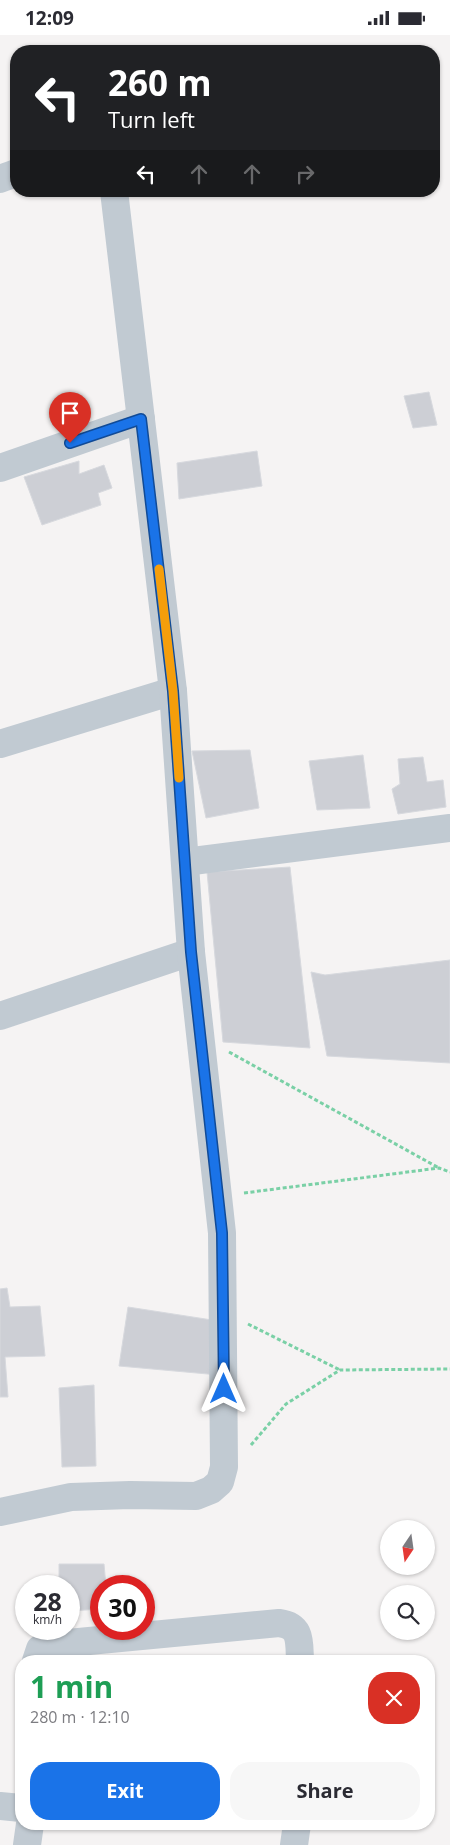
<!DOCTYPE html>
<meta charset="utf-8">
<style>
body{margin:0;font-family:"Open Sans",sans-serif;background:#f7f7f7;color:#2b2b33;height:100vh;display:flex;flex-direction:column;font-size:19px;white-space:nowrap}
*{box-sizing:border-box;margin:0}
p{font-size:16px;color:#7c7c81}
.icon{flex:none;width:28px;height:28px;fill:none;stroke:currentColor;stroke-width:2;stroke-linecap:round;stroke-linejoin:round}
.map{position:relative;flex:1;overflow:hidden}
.sheet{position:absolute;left:15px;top:1620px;width:420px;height:175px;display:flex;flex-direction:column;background:#fff;border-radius:20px;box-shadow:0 1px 4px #0004}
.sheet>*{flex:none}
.banner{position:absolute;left:10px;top:10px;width:430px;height:152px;border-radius:20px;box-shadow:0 1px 4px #0004;background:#202124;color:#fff;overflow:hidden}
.needle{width:32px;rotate:193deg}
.fabs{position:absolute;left:380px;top:1485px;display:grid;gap:10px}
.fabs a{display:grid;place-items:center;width:55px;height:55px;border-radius:50%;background:#fff;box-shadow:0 1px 4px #0004;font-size:25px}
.speed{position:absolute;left:15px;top:1540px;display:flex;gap:10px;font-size:25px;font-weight:700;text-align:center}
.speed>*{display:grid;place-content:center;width:65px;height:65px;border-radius:50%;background:#fff;box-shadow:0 1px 4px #0004;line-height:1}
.speed small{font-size:12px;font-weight:400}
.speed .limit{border:8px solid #d22;background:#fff;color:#111}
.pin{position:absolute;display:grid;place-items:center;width:42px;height:42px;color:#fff;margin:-51px -21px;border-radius:50% 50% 50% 0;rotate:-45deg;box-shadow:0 0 5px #0007}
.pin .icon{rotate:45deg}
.me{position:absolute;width:55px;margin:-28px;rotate:0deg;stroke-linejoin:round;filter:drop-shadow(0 0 4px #0008)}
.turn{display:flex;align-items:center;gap:18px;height:105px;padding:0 15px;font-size:22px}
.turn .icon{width:65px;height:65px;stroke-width:2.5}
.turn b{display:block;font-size:35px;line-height:42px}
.lanes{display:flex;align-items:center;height:48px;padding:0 15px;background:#0003;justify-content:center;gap:25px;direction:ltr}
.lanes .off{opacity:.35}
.round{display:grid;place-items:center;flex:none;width:52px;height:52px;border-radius:20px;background:#f7f7f7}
.head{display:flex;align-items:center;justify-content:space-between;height:85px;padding:0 15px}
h1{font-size:30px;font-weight:700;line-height:38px;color:#1e9e55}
.primary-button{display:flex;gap:10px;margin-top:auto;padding:10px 15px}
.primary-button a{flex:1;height:58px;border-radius:20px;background:#1a73e8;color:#fff;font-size:20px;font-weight:700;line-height:58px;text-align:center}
.primary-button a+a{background:#f7f7f7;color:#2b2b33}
.status{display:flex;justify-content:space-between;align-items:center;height:35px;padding:0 25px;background:#fff;direction:ltr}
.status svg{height:14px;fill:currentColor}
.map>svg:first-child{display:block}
.building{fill:#cdcfd5;stroke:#d7d9de}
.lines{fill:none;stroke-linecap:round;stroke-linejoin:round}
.path{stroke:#7ad0a6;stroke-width:3;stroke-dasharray:4 2.5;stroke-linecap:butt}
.minor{stroke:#c1cad2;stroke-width:28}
.route-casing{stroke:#114b97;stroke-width:12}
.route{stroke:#1a73e8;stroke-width:9}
.slow{stroke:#f59e0b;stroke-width:9}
</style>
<div class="status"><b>12:09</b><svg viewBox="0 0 49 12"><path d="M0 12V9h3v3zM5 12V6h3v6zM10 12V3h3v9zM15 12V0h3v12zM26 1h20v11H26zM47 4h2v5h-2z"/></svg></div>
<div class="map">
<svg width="450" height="1810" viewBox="0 0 450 1810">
<rect width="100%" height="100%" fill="#f5f3f3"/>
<g class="building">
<path d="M 429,357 L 437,390 L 413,393 L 404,361 Z"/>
<path d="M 257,416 L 262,451 L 179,464 L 177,428 Z"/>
<path d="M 79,426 L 79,439 L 104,430 L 112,453 L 98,458 L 101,470 L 42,490 L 24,442 Z"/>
<path d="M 250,715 L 259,773 L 206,783 L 192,716 Z"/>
<path d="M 363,720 L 370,773 L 317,775 L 309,726 Z"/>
<path d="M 423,722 L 427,747 L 443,745 L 446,772 L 398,779 L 392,754 L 400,749 L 398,724 Z"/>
<path d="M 290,832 L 310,1013 L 223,1007 L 207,837 Z"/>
<path d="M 450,925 L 450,1028 L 327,1021 L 311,937 L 325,940 Z"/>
<path d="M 7,1253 L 10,1272 L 40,1271 L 45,1321 L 5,1322 L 8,1362 L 0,1362 L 0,1254 Z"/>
<path d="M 128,1272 L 212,1285 L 219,1340 L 119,1331 Z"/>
<path d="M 94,1350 L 96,1431 L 62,1432 L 59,1353 Z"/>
<path d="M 59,1529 L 104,1529 L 106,1551 L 101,1551 L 101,1574 L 69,1576 L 69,1551 L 59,1551 Z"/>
</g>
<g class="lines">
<g class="path">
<path d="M 229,1017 L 439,1133"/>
<path d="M 244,1158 L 439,1133 L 450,1137"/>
<path d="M 248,1289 L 340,1335"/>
<path d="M 251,1410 L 286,1369 L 340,1335 L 450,1334"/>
</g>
<g class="minor">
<path d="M 0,144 L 16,138"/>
<path d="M 0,433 L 141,384"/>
<path d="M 0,709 L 173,656"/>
<path d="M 185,827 L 450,793"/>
<path d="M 0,981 L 191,917"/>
<path d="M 0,1477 L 71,1462 L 130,1460 L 196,1461 L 211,1455 L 220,1447 L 224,1432 L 222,1198 L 191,917 L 173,656 L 114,156"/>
<path d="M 36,1626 L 40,1614 L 47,1610 L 279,1588 C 302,1591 299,1607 300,1626"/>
<path d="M 0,1771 L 21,1773"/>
<path d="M 27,1810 L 30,1789"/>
<path d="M 294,1810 L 297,1789"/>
</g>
</g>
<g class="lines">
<g class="route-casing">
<path id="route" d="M 70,408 L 141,384 L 173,656 L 191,917 L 222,1198 L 224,1354"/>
</g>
<use href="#route" class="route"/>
<path class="slow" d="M 159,534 L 173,656 L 179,743"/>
</g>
</svg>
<div class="fabs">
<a><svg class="needle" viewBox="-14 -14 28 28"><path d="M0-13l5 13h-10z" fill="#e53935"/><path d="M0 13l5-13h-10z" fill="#7c7c81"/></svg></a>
<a><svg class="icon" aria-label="search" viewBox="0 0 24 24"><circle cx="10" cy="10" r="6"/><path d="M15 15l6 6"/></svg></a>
</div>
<div class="speed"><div>28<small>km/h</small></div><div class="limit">30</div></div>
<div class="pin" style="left:70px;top:408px;background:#d93025"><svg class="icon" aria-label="arrive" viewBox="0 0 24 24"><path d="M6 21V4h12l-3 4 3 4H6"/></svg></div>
<svg class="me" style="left:224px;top:1354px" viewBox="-20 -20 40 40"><path d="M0-17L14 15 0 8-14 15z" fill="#1a73e8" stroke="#fff" stroke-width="4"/></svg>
<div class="banner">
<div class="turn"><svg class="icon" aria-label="left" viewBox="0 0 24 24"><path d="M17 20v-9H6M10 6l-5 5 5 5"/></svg><div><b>260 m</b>Turn left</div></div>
<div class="lanes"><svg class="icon" aria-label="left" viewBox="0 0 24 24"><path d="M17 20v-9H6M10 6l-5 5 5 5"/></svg><svg class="icon off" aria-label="ahead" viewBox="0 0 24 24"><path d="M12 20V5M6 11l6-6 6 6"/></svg><svg class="icon off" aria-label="ahead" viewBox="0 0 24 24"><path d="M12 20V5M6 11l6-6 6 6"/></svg><svg class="icon off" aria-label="right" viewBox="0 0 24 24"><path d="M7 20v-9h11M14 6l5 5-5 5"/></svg></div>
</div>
<section class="sheet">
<div class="head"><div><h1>1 min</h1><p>280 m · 12:10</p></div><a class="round" style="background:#d93025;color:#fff"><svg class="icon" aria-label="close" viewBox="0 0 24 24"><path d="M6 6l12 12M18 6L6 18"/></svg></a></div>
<div class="primary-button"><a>Exit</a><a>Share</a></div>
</section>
</div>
